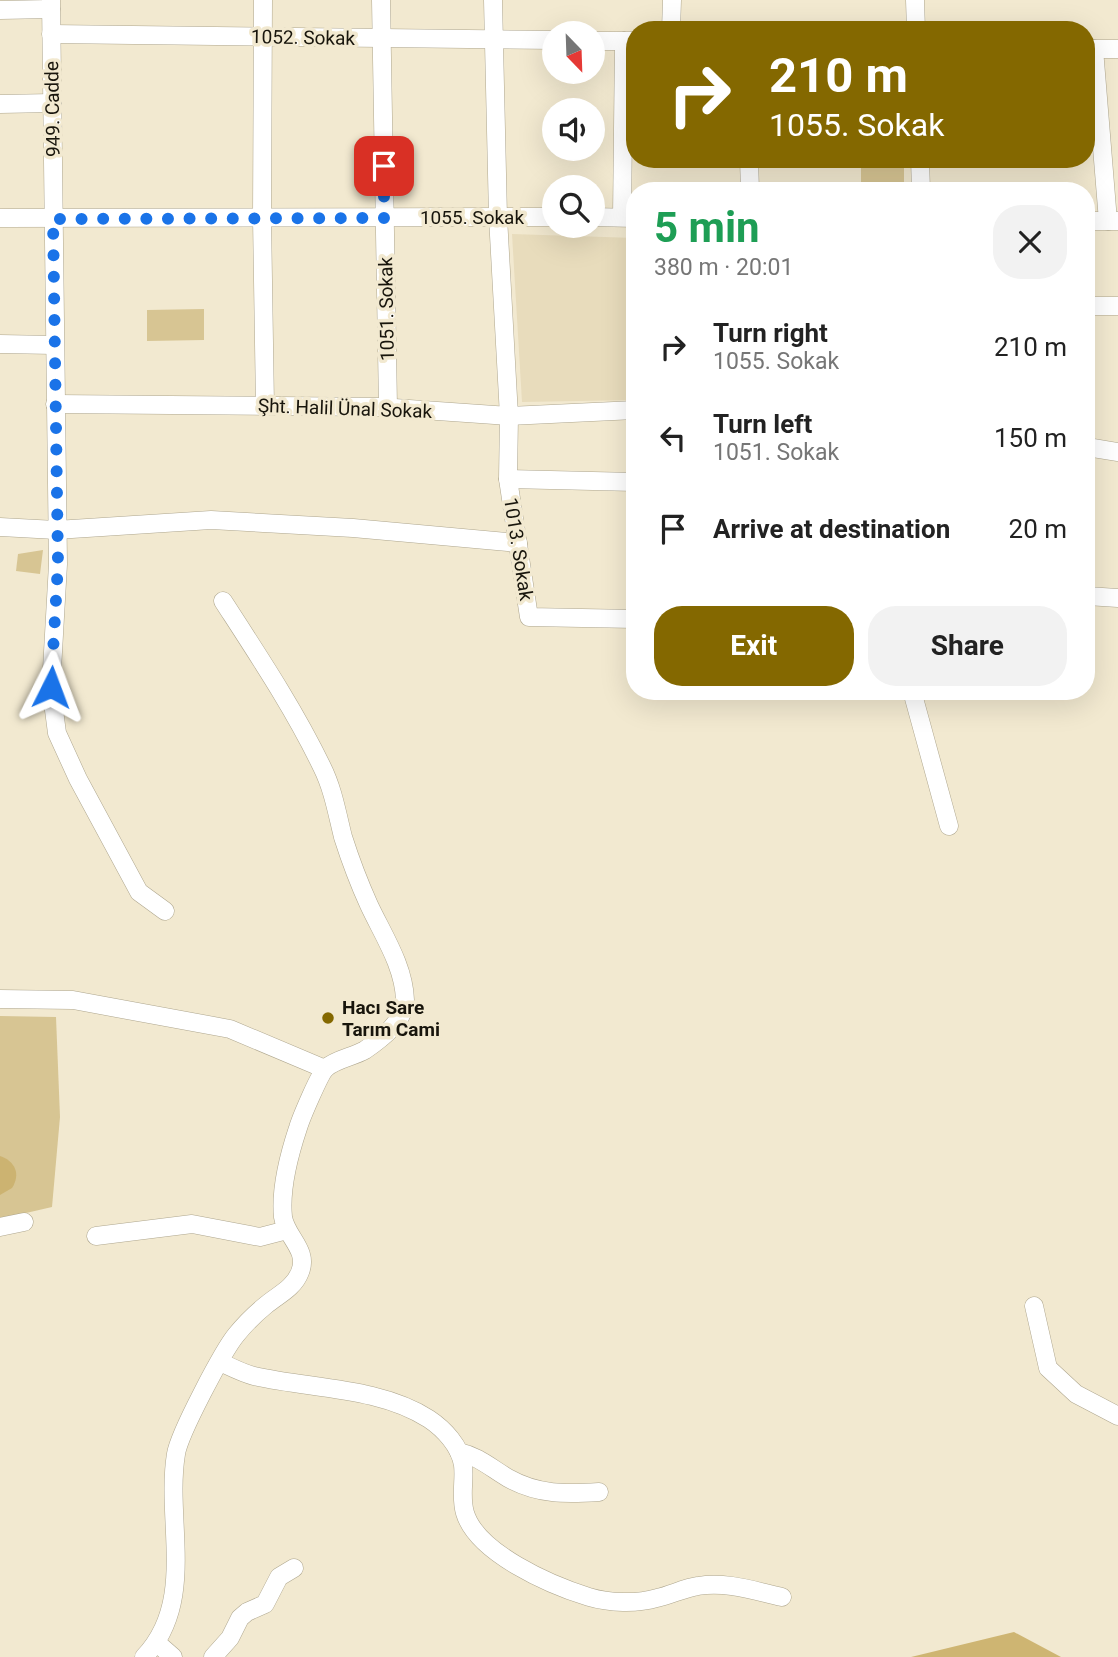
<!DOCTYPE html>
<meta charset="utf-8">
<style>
body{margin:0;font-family:Roboto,sans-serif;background:#f2f2f2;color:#222;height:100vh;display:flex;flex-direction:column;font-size:26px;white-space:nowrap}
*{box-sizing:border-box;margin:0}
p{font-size:23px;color:#767676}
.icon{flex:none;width:38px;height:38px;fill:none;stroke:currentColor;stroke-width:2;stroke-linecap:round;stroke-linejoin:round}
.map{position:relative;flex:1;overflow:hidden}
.drawer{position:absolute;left:626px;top:182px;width:469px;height:518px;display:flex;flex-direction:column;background:#fff;border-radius:28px;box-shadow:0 7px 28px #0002}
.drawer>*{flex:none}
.hud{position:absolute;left:626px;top:21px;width:469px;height:147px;border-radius:28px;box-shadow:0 7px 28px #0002;background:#846800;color:#fff;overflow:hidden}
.needle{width:46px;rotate:157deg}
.tools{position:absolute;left:542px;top:21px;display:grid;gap:14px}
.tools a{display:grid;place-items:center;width:63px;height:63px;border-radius:50%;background:#fff;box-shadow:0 7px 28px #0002;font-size:35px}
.pin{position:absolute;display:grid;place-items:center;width:60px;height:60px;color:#fff;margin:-30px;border-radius:14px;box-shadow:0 4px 10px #0006}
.me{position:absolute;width:77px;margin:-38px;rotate:3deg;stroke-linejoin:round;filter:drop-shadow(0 0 5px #0008)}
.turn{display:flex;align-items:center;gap:24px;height:147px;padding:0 28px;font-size:32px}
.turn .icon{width:91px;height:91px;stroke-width:2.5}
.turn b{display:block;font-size:49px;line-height:60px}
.round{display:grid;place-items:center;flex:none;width:74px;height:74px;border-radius:28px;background:#f2f2f2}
.head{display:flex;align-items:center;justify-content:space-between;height:119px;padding:0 28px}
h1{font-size:42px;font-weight:700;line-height:52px;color:#1e9e55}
.button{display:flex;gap:14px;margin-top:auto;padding:14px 28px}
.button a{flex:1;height:80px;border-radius:28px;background:#846800;color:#fff;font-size:28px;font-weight:700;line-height:80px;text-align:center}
.button a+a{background:#f2f2f2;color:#222}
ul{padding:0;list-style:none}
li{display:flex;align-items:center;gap:21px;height:91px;padding:0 28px}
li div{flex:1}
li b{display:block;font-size:26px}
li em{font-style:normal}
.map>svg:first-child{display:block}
.built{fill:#e8dcbc}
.green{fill:#d7c593}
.forest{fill:#ceb572}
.water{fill:#ccb371}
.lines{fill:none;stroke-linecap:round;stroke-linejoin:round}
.minor-casing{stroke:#aea68e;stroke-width:19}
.minor{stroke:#fff;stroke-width:18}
.route{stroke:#1a73e8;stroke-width:12;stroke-dasharray:0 21.6}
.poi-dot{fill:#846800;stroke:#f2e9d0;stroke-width:2.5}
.labels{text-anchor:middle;stroke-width:7;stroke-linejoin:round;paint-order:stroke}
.street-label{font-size:19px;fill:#18150c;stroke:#f2e9d0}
.poi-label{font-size:19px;font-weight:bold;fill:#18150c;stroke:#f2e9d0;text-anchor:start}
</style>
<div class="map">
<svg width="1118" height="1657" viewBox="0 0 1118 1657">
<rect width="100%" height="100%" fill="#f2e9d0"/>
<path class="built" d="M 512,234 L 635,238 L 635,400 L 522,402 Z"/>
<g class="green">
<rect x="861" y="159" width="43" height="32"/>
<path d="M 204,309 L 204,340 L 147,341 L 147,310 Z"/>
<path d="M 43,550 L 40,574 L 16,571 L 18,554 Z"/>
<path d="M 0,1016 L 56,1017 L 60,1117 L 52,1207 L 0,1219 Z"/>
</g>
<path class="forest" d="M 1014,1632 L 1061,1657 L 911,1657 Z"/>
<path class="water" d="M 0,1156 C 15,1161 21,1174 12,1188 L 0,1195 Z"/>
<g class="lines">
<g class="minor-casing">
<g id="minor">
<path d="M 51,0 L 58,564 L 51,687 L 57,733 L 78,779 L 139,892 L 165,911"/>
<path d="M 263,0 L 262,218 L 265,406"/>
<path d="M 381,0 L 388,407"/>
<path d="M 493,0 L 498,217 L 509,416 L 508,479 L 529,617 L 635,619"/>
<path d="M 915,0 L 916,30"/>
<path d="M 0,10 L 51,9"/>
<path d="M 671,30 L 672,0"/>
<path d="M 51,34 L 555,40"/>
<path d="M 593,41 L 635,41"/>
<path d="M 1087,49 L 1118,49"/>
<path d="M 1094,49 L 1108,221"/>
<path d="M 0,104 L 52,103"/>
<path d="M 749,159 L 750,191"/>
<path d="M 920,159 L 921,191"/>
<path d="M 593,217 L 635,218"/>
<path d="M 622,217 L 624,41"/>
<path d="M 0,218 L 555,217"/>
<path d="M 1087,221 L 1118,221"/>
<path d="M 1087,306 L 1118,306"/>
<path d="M 0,344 L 54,345"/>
<path d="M 55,404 L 380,407 L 509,416 L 635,410"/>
<path d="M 1087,447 L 1118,452"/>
<path d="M 508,479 L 635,482"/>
<path d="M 0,527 L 56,530 L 211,520 L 353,528 L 518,543"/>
<path d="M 1087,596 L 1118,598"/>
<path d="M 912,691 L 949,826"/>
<path d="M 0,999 L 73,1000 L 230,1029 L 325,1069"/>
<path d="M 0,1227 L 24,1222"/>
<path d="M 96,1236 L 192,1224 L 260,1237 L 287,1230"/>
<path d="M 1034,1306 L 1048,1368 L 1076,1394 L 1118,1416"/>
<path d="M 220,1362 C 231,1367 242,1373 254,1376 C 311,1389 379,1387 429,1419 C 444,1429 460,1446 463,1465 C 465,1481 460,1496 465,1513 C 477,1553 550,1585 589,1597 C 609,1603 637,1604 657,1598 C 671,1595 684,1588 698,1586 C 726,1581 755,1591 782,1597"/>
<path d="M 459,1452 C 478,1456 491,1468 508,1478 C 538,1495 566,1494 599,1492"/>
<path d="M 157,1643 L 173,1657"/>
<path d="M 144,1657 C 197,1601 165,1521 176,1454 C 179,1434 223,1351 236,1335 C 244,1325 255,1314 266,1305 C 278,1295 294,1288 300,1272 C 309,1250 286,1237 283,1217 C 280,1188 289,1155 298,1128 C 301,1118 320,1073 326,1068 C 336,1059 353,1057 365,1050 C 381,1039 405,1021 405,1000 C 404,966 383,935 369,905 C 359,883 350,859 343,837 C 337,813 333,789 322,767 C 294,709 258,655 223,601"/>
<path d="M 213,1657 L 230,1638 L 240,1618 L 247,1612 L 265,1604 L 279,1577 L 294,1568"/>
</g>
</g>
<use href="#minor" class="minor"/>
</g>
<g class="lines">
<path class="route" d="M 51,687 L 58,564 L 53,219 L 384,218 L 384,166"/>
</g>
<circle class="poi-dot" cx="328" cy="1018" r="7"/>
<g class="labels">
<g class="street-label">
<text transform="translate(303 37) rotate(1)" y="7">1052. Sokak</text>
<text transform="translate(52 109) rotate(-91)" y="7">949. Cadde</text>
<text x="472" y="224">1055. Sokak</text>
<text transform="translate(386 309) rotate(-91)" y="7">1051. Sokak</text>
<text transform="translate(345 408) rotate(2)" y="7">Şht. Halil Ünal Sokak</text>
<text transform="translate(519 549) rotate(81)" y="7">1013. Sokak</text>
</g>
<g class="poi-label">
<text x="342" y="1014">Hacı Sare<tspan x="342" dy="22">Tarım Cami</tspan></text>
</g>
</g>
</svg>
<div class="tools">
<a><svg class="needle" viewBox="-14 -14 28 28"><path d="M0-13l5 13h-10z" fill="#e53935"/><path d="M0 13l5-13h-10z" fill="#767676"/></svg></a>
<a><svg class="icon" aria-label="sound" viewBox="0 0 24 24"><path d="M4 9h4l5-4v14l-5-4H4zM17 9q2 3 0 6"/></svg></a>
<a><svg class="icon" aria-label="search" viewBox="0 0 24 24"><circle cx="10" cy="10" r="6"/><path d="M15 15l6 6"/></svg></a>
</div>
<div class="pin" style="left:384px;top:166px;background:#d93025"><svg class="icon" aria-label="arrive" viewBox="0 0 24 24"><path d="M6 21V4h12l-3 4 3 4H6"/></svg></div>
<svg class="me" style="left:51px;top:687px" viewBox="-20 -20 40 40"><path d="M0-17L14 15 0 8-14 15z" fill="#1a73e8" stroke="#fff" stroke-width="4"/></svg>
<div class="hud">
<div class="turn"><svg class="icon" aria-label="right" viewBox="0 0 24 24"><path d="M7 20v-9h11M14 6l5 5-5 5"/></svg><div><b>210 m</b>1055. Sokak</div></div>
</div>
<section class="drawer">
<div class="head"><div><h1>5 min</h1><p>380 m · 20:01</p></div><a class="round"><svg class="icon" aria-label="close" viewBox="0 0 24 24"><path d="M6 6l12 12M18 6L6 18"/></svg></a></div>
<ul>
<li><svg class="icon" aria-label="right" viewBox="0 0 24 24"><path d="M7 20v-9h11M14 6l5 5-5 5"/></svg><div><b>Turn right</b><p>1055. Sokak</p></div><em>210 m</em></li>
<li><svg class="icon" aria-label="left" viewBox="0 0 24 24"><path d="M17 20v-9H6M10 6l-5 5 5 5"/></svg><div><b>Turn left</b><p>1051. Sokak</p></div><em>150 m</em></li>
<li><svg class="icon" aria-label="arrive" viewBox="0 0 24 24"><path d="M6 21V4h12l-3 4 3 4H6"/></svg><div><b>Arrive at destination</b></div><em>20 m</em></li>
</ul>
<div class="button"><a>Exit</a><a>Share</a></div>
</section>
</div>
